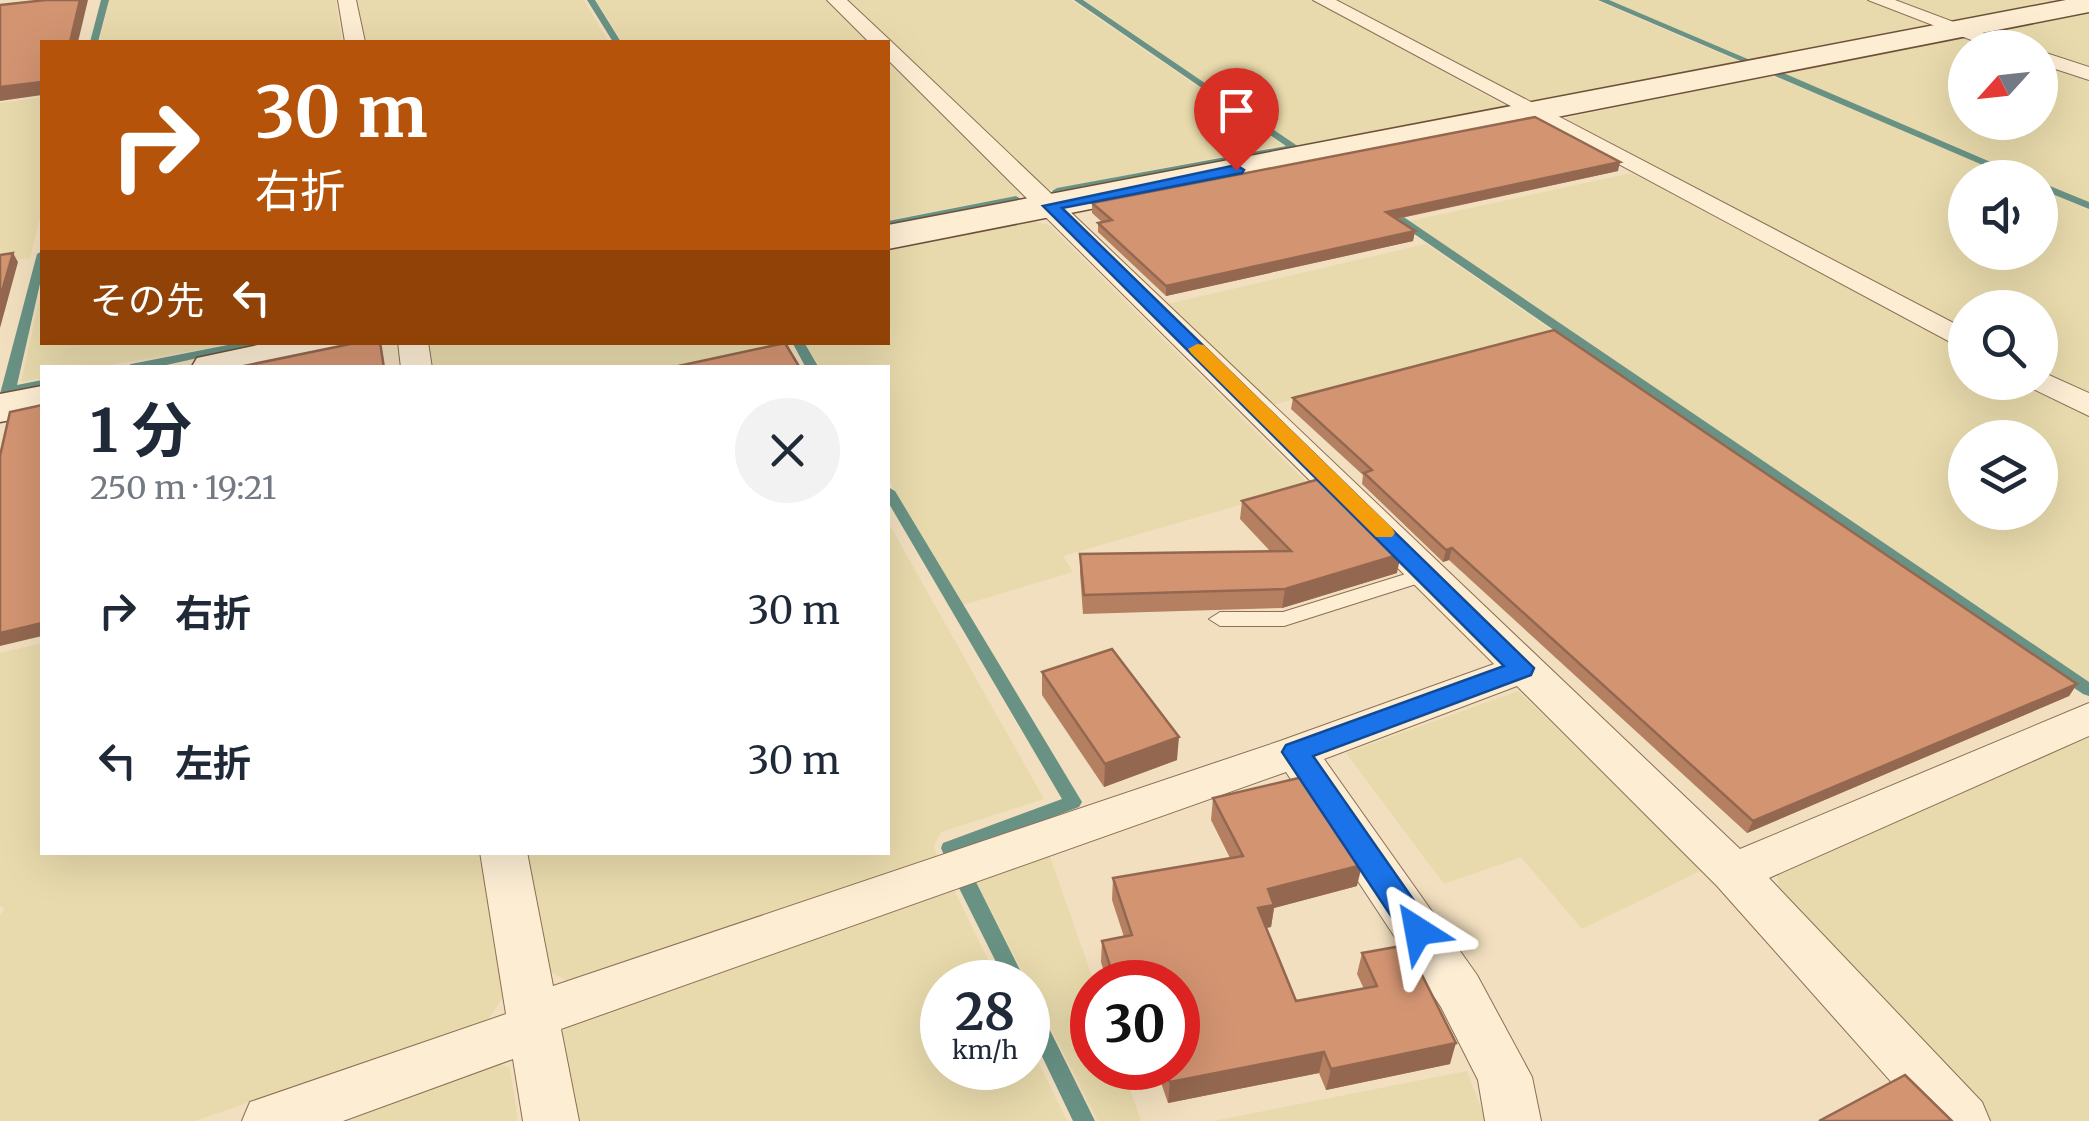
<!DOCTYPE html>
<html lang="ja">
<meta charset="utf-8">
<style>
body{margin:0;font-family:Merriweather,"Noto Sans JP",serif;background:#f2f2f3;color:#1f2937;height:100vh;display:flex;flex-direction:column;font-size:38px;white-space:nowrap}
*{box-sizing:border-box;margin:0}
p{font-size:32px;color:#747a83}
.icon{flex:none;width:55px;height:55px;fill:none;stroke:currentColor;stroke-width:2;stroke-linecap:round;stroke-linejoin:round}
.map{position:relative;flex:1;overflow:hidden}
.side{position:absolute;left:40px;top:365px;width:850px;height:490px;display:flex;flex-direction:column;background:#fff;border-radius:0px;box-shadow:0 10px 40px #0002}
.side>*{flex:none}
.guide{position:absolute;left:40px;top:40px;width:850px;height:305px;border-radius:0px;box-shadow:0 10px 40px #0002;background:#b45309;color:#fff;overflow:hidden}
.needle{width:65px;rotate:243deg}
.controls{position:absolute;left:1948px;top:30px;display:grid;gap:20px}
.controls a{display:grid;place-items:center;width:110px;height:110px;border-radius:50%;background:#fff;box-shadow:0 10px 40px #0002;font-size:50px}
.speed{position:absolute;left:920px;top:960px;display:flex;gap:20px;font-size:50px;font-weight:700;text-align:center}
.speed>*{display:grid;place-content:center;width:130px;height:130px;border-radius:50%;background:#fff;box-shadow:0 10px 40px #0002;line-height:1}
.speed small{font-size:25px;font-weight:400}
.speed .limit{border:15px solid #d22;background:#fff;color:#111}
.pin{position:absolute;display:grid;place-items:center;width:85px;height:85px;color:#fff;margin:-102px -42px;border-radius:50% 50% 50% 0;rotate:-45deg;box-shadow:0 0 10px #0007}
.pin .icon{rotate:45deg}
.me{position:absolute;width:110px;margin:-55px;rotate:326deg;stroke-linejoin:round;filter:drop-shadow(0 0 8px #0008)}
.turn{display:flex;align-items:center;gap:35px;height:210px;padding:0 50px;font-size:45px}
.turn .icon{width:130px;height:130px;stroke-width:2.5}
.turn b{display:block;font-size:70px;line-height:85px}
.then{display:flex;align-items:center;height:95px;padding:0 50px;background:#0003;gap:20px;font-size:38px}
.round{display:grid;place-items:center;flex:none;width:105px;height:105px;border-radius:52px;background:#f2f2f3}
.head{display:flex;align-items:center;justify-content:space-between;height:170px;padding:0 50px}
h1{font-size:60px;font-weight:700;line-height:75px}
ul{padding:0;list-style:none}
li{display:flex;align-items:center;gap:30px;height:150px;padding:0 50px}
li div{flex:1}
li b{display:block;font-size:38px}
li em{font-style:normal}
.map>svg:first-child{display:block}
.farmland{fill:#e8daac;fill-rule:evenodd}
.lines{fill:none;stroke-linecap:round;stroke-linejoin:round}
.stream{fill:#699285;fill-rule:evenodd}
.lane-casing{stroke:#8c6f56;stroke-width:2}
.street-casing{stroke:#8c6f56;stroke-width:2}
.secondary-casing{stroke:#6e5039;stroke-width:3}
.lane{fill:#fcedd3;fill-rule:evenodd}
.street{fill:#fcedd3;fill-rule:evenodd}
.secondary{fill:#fcedd3;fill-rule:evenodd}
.wall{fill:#b57f62}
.shaded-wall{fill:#946850}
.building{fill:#d39472;stroke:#946850;stroke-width:2.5}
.route{fill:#1a73e8;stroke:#114b97;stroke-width:2.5}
.slow{fill:#f59e0b}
</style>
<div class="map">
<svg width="2089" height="1121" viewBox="0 0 2089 1121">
<rect width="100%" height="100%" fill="#f2dfbf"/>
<g class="farmland">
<path d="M 109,0 L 336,0 L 342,42 L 99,42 Z"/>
<path d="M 357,0 L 584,0 L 609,42 L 366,42 Z"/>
<path d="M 596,0 L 826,0 L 868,42 L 622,42 Z"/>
<path d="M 842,0 L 1071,0 L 1283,145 L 1043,191 Z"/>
<path d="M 1084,0 L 1313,0 L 1507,107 L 1301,149 Z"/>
<path d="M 1333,0 L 1595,0 L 1745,64 L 1540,102 L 1522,99 Z"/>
<path d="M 1607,0 L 1867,0 L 1927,25 L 1925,30 L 1755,62 Z"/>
<path d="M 1887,0 L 2089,0 L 2089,1 L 1956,24 Z"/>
<path d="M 2089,11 L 2089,71 L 2040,54 L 2040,48 L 2022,47 L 1985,35 L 1986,31 Z"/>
<path d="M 1964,37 L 2002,47 L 1965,48 L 1965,122 L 2040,122 L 2040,61 L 2089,78 L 2089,203 L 2040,182 L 2040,178 L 2028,177 L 1779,72 Z"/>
<path d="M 888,62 L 1021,195 L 888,220 Z"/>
<path d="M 1770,75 L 2012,177 L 1965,178 L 1965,252 L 2040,252 L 2040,189 L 2089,210 L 2089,397 L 2040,371 L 2040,308 L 1965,308 L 1965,332 L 1568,124 L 1566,118 Z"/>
<path d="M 42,97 L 42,209 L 30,258 L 0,262 L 0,103 Z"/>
<path d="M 1632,173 L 1965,350 L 1965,382 L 2027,383 L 2089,416 L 2089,683 L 1410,221 ZM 1965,438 L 2040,438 L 2040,512 L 1965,512 Z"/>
<path d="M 1028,220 L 1049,225 L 1309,485 L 1063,556 L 1073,572 L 963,605 L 888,479 L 888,368 L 820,367 L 805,343 L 888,342 L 888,248 Z"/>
<path d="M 1426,244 L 1553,331 L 1269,406 L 1163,305 Z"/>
<path d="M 42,288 L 42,342 L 238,343 L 99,367 L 42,368 L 42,378 L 21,382 Z"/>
<path d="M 435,342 L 786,342 L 790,349 L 702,368 L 434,368 L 430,347 Z"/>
<path d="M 888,522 L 1044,799 L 941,832 L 934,846 L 938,859 L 576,985 L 551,972 L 528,853 L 888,852 Z"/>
<path d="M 42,643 L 42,852 L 479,853 L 504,996 L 488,1019 L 195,1121 L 0,1121 L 0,916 L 5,908 L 0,906 L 0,653 Z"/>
<path d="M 1518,691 L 1702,870 L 1582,929 L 1521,857 L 1444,884 L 1346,753 Z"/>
<path d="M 2089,733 L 2089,1121 L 1990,1121 L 1778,897 L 1778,871 Z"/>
<path d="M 1049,854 L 1094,982 L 1092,1068 L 1123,1068 L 1141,1121 L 1098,1121 L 975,879 Z"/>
<path d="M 952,886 L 999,982 L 942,982 L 942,1068 L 1028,1068 L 1028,1041 L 1067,1121 L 575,1121 L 558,1037 L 572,1020 Z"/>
<path d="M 494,1062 L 510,1068 L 518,1121 L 332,1121 Z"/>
<path d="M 1467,1071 L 1486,1121 L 1213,1121 Z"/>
</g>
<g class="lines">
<g class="stream">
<path d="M 101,0 L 109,0 L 98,42 L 90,42 Z"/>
<path d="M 587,0 L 595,0 L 621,42 L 613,42 Z"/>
<path d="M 1074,0 L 1083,0 L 1299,147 L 1294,150 L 1053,193 L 1052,191 L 1057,188 L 1286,146 Z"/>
<path d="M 1598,0 L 1609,0 L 1750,60 L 1743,62 Z"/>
<path d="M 1775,72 L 1781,72 L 2028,178 L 2013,178 L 1775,76 Z"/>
<path d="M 2040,182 L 2089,202 L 2089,209 L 2040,189 Z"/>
<path d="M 1016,196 L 1021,199 L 1020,201 L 888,227 L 888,221 Z"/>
<path d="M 1378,205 L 1386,205 L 2089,682 L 2089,696 L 2083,694 L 1378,209 Z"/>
<path d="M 42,251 L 42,275 L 17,385 L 42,380 L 42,388 L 0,394 L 37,254 Z"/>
<path d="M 243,342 L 270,342 L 153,368 L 125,368 L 131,364 Z"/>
<path d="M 792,342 L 804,342 L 819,368 L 806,368 Z"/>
<path d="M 888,487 L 895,491 L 1082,802 L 1079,807 L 961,852 L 962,855 L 960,860 L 953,862 L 946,860 L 941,848 L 943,843 L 1062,799 L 888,502 Z"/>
<path d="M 966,874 L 973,876 L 1026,982 L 1006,982 L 956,882 L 959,876 Z"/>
<path d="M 1028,997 L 1035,1000 L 1095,1121 L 1073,1121 L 1028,1027 Z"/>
</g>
<g class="lane-casing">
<path id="lane" d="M 1425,568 L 1435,574 L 1432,579 L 1284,626 L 1220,626 L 1209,619 L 1220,612 L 1283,612 Z"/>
</g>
<g class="street-casing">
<g id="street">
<path d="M 338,0 L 356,0 L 365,42 L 345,42 Z"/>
<path d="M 827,0 L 847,0 L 895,45 L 1740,849 L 2089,703 L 2089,736 L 1769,878 L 1982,1102 L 1990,1121 L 1926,1121 L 1717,886 L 1517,686 L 1324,759 L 1477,975 L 1532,1077 L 1541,1121 L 1485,1121 L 1478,1080 L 1441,1007 L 1286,772 L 561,1029 L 579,1121 L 523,1121 L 513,1059 L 343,1121 L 242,1121 L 250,1102 L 506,1014 L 480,852 L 527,852 L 553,986 L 1280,741 L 1494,664 L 888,60 L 888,42 L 869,42 Z"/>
<path d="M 1313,0 L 1336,0 L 1965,329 L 1965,350 Z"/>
<path d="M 1868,0 L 1895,0 L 2023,48 L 1992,48 Z"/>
<path d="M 2040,51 L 2089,67 L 2089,80 L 2040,64 Z"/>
<path d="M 398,342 L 428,342 L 432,368 L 401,368 Z"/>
<path d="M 2040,371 L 2089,393 L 2089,416 L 2029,387 L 2026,382 L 2040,382 Z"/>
</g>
</g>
<g class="secondary-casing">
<g id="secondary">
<path d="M 2066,0 L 2089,0 L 2089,12 L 888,249 L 888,225 Z"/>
<path d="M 272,342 L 364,342 L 358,351 L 282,368 L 191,368 L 197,358 Z"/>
<path d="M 42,386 L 42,414 L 0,422 L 0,394 Z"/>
</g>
</g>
<use href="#lane" class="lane"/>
<use href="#street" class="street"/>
<use href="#secondary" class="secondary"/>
</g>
<g class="wall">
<path d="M 1618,171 L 1397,219 L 1415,231 L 1413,241 L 1166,296 L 1098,232 L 1098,223 L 1102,222 L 1092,213 L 1092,203 Z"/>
<path d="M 1293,398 L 2077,684 L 2069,696 L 1747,833 L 1449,560 L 1443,562 L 1362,484 L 1363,475 L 1291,409 Z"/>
<path d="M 1242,501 L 1397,573 L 1282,608 L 1083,614 L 1080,573 L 1080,554 L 1270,551 L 1240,519 Z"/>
<path d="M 1042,672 L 1177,760 L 1104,787 L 1042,695 Z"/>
<path d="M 1213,798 L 1357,886 L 1274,908 L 1271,927 L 1266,928 L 1296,1001 L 1364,989 L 1357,974 L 1362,953 L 1450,1064 L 1326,1090 L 1319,1073 L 1168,1103 L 1156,1068 L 1178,1068 L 1178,982 L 1107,982 L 1101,962 L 1102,941 L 1124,937 L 1112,900 L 1113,878 L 1230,858 L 1211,820 Z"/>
</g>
<g class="shaded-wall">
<path d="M 80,0 L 88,0 L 78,42 L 70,42 Z"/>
<path d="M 42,82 L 42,95 L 0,101 L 0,87 Z"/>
<path d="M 1620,162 L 1618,171 L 1385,221 L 1386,212 Z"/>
<path d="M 1415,231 L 1413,241 L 1166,296 L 1166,286 Z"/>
<path d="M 13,253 L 18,262 L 0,328 L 0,298 Z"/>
<path d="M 1452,548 L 1449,560 L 1443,562 L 1446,550 Z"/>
<path d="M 1401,554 L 1397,573 L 1282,608 L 1285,589 Z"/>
<path d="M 42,623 L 42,636 L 0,646 L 0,633 Z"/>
<path d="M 2077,684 L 2069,696 L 1747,833 L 1753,821 Z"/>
<path d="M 1179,737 L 1177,760 L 1104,787 L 1105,764 Z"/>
<path d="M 1362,865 L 1357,886 L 1274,908 L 1271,927 L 1254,930 L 1258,908 L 1268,889 Z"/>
<path d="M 1456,1043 L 1450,1064 L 1326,1090 L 1331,1069 Z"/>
<path d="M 1324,1052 L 1319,1073 L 1168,1103 L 1170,1082 Z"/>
</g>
<g class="building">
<path d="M 46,0 L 80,0 L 70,42 L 42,42 L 42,82 L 0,87 L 0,5 Z"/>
<path d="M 1535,117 L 1620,162 L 1386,212 L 1415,231 L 1166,286 L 1098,223 L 1112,220 L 1092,203 Z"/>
<path d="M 13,253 L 0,298 L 0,255 Z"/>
<path d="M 1554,330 L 2077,684 L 1753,821 L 1452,548 L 1446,550 L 1364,473 L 1372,470 L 1293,398 Z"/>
<path d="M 360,342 L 380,342 L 384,368 L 234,368 Z"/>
<path d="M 785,343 L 800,368 L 669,368 Z"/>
<path d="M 42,405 L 42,623 L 0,633 L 0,456 L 10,412 Z"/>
<path d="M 1323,478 L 1401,554 L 1285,589 L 1084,595 L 1080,554 L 1291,551 L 1242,501 Z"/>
<path d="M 1112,649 L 1179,737 L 1105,764 L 1042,672 Z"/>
<path d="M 1303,777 L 1362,865 L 1268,889 L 1274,905 L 1258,908 L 1296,1001 L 1377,986 L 1362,953 L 1407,945 L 1456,1043 L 1331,1069 L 1324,1052 L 1170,1082 L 1165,1068 L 1178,1068 L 1178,982 L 1115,982 L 1102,941 L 1132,935 L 1113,878 L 1243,856 L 1213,798 Z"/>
<path d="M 1905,1075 L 1952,1121 L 1819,1121 Z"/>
</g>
<path class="route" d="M 1236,165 L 1244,170 L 1242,173 L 1062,208 L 1534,668 L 1531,675 L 1313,756 L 1429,922 L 1433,931 L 1429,940 L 1418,943 L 1407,940 L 1282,752 L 1286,745 L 1504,666 L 1043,206 Z"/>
<path class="slow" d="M 1197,344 L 1204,345 L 1392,528 L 1395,533 L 1392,537 L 1376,537 L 1191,353 L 1188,349 Z"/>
</svg>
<div class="controls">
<a><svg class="needle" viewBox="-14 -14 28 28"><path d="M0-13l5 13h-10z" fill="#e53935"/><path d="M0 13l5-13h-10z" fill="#747a83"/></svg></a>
<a><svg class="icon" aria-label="sound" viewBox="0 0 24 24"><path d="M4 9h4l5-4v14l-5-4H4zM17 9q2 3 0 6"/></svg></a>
<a><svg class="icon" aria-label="search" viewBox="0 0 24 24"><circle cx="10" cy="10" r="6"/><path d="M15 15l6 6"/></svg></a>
<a><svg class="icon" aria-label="layers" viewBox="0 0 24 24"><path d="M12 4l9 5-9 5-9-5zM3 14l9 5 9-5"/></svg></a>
</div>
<div class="speed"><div>28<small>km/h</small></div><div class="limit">30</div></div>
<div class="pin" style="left:1236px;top:170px;background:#d93025"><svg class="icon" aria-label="arrive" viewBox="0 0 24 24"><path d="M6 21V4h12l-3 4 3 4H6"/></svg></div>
<svg class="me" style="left:1418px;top:931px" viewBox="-20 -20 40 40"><path d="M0-17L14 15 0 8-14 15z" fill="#1a73e8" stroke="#fff" stroke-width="4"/></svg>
<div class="guide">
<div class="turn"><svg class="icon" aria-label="right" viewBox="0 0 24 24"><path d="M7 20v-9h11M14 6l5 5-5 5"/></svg><div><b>30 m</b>右折</div></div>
<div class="then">その先<svg class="icon" aria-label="left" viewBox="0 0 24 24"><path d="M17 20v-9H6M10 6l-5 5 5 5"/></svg></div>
</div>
<section class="side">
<div class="head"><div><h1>1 分</h1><p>250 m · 19:21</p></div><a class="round"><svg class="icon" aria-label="close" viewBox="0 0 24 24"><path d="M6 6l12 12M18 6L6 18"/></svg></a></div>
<ul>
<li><svg class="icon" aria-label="right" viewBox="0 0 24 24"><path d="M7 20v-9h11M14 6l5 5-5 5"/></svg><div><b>右折</b></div><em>30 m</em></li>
<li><svg class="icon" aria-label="left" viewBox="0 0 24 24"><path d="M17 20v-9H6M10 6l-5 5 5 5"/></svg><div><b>左折</b></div><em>30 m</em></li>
</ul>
</section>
</div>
